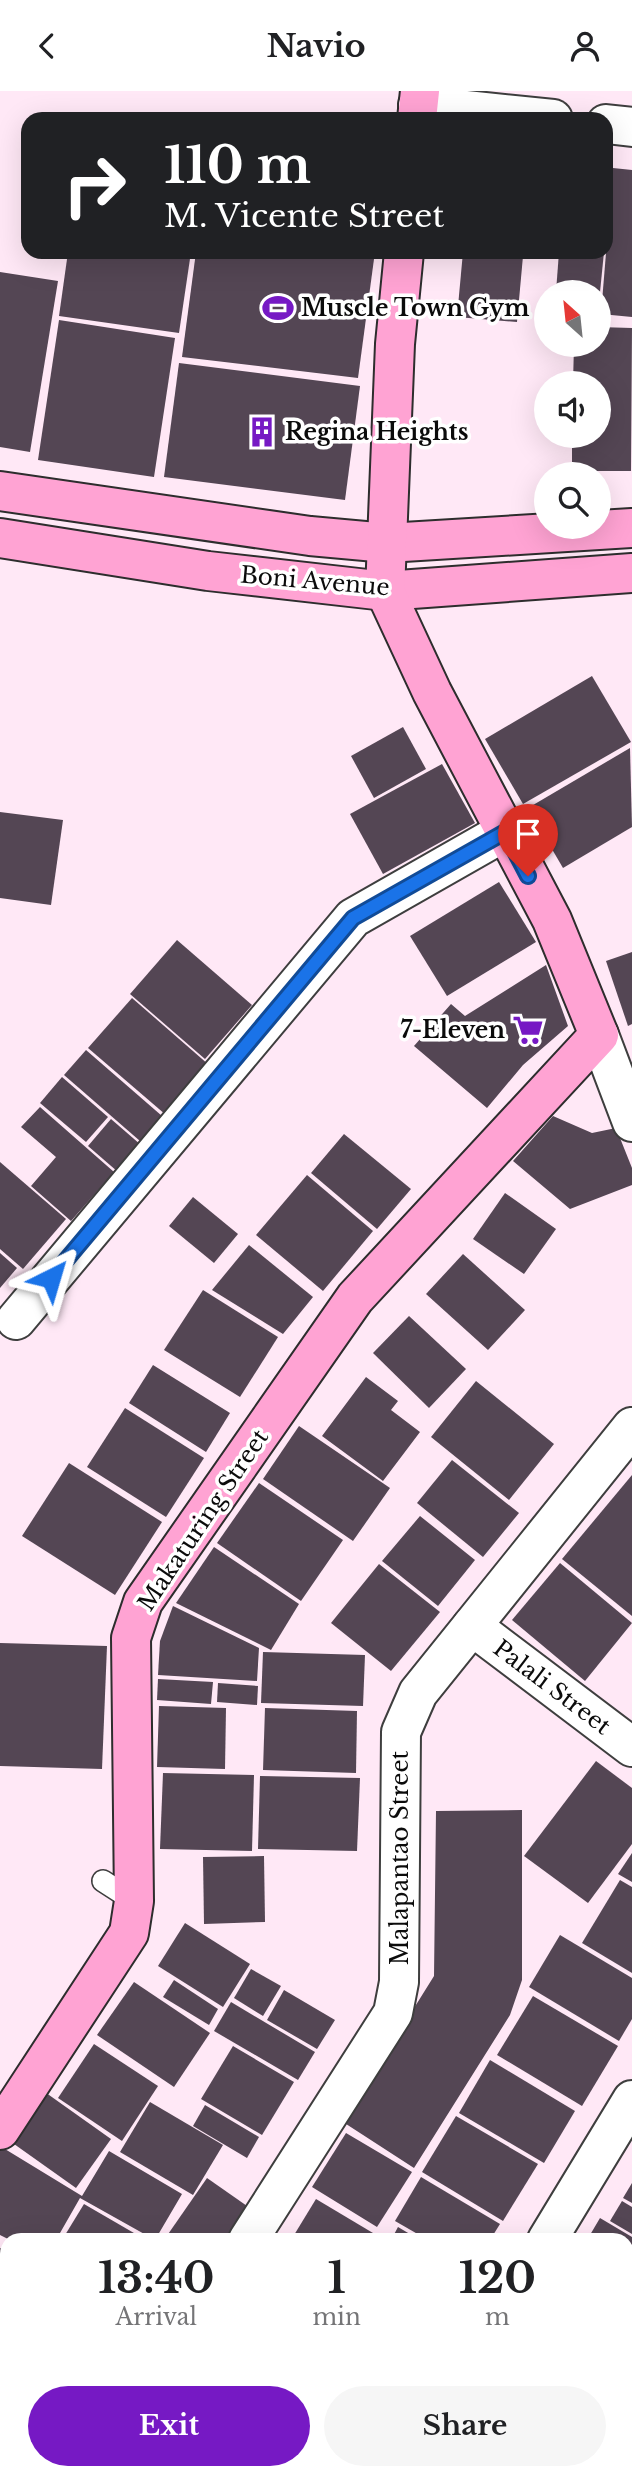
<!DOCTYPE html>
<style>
body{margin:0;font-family:"Libre Baskerville",serif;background:#f6f6f6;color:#202124;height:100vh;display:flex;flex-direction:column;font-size:26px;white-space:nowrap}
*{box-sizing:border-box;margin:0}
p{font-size:23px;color:#757577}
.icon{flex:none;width:38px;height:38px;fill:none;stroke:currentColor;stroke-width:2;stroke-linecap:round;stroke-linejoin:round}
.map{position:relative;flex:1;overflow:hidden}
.panel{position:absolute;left:0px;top:2142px;width:634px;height:247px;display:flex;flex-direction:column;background:#fff;border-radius:21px 21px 0 0;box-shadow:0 7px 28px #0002}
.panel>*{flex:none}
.top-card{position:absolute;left:21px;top:21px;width:592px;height:147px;border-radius:21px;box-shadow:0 7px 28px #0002;background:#202124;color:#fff;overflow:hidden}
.needle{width:46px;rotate:333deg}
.buttons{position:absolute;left:534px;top:189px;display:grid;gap:14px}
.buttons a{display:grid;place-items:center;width:77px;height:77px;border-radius:50%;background:#fff;box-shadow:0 7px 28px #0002;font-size:35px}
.pin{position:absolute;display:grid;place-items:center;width:60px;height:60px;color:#fff;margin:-72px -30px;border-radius:50% 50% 50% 0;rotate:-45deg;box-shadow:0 0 7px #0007}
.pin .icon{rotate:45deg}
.me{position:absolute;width:77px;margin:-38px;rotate:40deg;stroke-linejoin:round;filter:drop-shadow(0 0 5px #0008)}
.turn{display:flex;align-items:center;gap:24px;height:147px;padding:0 28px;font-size:32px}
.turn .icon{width:91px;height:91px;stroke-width:2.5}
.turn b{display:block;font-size:49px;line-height:60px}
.eta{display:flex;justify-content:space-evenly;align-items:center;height:119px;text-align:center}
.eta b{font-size:42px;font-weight:700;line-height:49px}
.button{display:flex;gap:14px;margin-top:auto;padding:14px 28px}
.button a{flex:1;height:80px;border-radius:42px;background:#7619c4;color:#fff;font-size:28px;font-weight:700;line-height:80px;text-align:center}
.button a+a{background:#f6f6f6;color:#202124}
header{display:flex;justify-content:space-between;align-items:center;height:91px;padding:0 28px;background:#fff;font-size:32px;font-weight:700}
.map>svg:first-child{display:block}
.building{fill:#544654}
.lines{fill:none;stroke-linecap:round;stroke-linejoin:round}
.lane-casing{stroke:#3e3e3e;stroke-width:24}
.street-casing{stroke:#3e3e3e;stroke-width:42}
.secondary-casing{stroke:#2d2d2d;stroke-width:42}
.lane{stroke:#fff;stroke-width:21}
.street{stroke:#fff;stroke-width:38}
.secondary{stroke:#ffa3d3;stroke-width:38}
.route-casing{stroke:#114b97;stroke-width:18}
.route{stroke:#1a73e8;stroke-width:12}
.labels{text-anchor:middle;stroke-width:7;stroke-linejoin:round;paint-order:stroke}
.poi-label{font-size:23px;font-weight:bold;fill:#0b0b0b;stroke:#fff;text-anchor:start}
.street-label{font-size:23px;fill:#0b0b0b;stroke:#fff}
</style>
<header><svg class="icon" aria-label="back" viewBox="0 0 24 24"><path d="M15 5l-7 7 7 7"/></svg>Navio<svg class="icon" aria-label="person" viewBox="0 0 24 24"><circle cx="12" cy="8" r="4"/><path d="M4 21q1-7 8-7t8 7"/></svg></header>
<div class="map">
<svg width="632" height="2388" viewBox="0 0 632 2388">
<rect width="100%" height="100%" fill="#ffe8f6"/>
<g class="building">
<path d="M 613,77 L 632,79 L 632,226 L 601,223 Z"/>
<path d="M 68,161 L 191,161 L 179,242 L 59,225 Z"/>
<path d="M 196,161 L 319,161 L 374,168 L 358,287 L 182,266 Z"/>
<path d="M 463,161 L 523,165 L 517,231 L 457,226 Z"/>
<path d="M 559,161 L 604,161 L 600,201 L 556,201 Z"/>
<path d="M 0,181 L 58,190 L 30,361 L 0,356 Z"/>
<path d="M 59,229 L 175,247 L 154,386 L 38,369 Z"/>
<path d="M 598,236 L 632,237 L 631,380 L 572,380 L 572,345 L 598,345 L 598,292 L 573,292 L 574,254 L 598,254 Z"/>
<path d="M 179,272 L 360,295 L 345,409 L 164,386 Z"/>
<path d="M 592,585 L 631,651 L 523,713 L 485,648 Z"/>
<path d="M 403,636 L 426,678 L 374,707 L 351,665 Z"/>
<path d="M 630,657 L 632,736 L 563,777 L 528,717 Z"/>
<path d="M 442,673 L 475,732 L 383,783 L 350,723 Z"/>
<path d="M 0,721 L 63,729 L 51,814 L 0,807 Z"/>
<path d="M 499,791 L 536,851 L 447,905 L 410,845 Z"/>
<path d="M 177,849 L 252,914 L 205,968 L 130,903 Z"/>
<path d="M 632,861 L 632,933 L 628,935 L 606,870 Z"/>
<path d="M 546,874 L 568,935 L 523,974 L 487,1017 L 414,955 L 451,913 L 465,925 Z"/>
<path d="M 132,907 L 209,974 L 166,1024 L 88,957 Z"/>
<path d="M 86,959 L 162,1025 L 140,1050 L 64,984 Z"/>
<path d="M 62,986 L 108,1026 L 86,1051 L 40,1012 Z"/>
<path d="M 40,1016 L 114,1081 L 71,1130 L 31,1095 L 56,1066 L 21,1036 Z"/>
<path d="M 553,1025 L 592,1042 L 616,1037 L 632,1077 L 632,1094 L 570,1118 L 513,1070 Z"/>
<path d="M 111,1028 L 141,1054 L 118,1081 L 88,1055 Z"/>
<path d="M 344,1043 L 411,1098 L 377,1138 L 311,1082 Z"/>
<path d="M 0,1071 L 66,1128 L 23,1178 L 0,1158 Z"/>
<path d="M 307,1084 L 373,1140 L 323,1200 L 256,1144 Z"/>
<path d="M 505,1102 L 556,1138 L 524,1183 L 473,1148 Z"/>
<path d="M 193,1106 L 238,1143 L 214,1172 L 169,1135 Z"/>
<path d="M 249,1154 L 313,1206 L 283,1243 L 212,1199 Z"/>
<path d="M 0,1162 L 17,1177 L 0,1197 Z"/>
<path d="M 463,1163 L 525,1219 L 488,1259 L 426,1203 Z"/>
<path d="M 203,1199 L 278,1246 L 240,1306 L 164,1259 Z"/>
<path d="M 409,1225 L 466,1278 L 429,1317 L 373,1262 Z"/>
<path d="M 153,1274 L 230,1322 L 206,1361 L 129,1312 Z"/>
<path d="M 366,1286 L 398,1310 L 391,1319 L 420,1341 L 383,1390 L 322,1345 Z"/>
<path d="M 476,1290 L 554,1353 L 509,1409 L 431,1346 Z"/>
<path d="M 125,1317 L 204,1367 L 166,1426 L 87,1376 Z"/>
<path d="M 299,1335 L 390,1397 L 353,1450 L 263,1388 Z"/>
<path d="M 452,1369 L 519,1422 L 483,1466 L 417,1412 Z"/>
<path d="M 69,1372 L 162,1431 L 115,1504 L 22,1445 Z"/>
<path d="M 632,1384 L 632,1525 L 562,1468 Z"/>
<path d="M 259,1392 L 343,1449 L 301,1510 L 217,1452 Z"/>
<path d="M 420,1425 L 475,1469 L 438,1515 L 382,1470 Z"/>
<path d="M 214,1456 L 299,1513 L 271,1559 L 176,1512 Z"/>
<path d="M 560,1472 L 632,1532 L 585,1590 L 512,1529 Z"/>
<path d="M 379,1473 L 440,1521 L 391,1580 L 331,1532 Z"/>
<path d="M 173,1515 L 259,1557 L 257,1590 L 158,1584 L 160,1550 Z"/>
<path d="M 0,1552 L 107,1555 L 102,1678 L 0,1675 Z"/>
<path d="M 263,1561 L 365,1564 L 363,1615 L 261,1612 Z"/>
<path d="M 158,1588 L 213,1591 L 211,1613 L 157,1609 Z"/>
<path d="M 218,1592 L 258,1595 L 257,1614 L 217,1611 Z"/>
<path d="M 159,1615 L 226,1617 L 225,1678 L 157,1676 Z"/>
<path d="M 265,1617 L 357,1620 L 356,1682 L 263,1679 Z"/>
<path d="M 596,1670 L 632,1697 L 632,1753 L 588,1812 L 524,1765 Z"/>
<path d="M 163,1682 L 254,1684 L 252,1760 L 160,1758 Z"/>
<path d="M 260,1685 L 360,1687 L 357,1760 L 258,1758 Z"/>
<path d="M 522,1719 L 522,1889 L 510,1924 L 414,2077 L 343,2031 L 434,1885 L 436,1720 Z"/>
<path d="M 632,1762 L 632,1791 L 618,1783 Z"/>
<path d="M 264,1765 L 265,1831 L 204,1833 L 203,1766 Z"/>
<path d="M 620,1789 L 632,1796 L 632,1882 L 582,1852 Z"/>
<path d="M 185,1832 L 250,1873 L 223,1916 L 158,1875 Z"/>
<path d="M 560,1844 L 632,1887 L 632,1928 L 619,1950 L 529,1896 Z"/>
<path d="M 251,1878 L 281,1895 L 263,1925 L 234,1907 Z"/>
<path d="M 174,1889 L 218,1918 L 209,1934 L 163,1906 Z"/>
<path d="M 134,1891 L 210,1942 L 174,1996 L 97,1944 Z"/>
<path d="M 284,1899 L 335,1929 L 317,1958 L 267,1929 Z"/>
<path d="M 533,1905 L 618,1955 L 582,2015 L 497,1964 Z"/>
<path d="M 231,1911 L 315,1961 L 298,1989 L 214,1940 Z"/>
<path d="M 94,1953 L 158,1995 L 122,2050 L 58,2007 Z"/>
<path d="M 233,1955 L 294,1991 L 262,2044 L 201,2008 Z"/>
<path d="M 490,1969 L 575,2020 L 544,2072 L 459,2022 Z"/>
<path d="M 42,1999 L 111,2048 L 76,2097 L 7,2048 Z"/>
<path d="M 150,2011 L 223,2054 L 193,2104 L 120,2061 Z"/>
<path d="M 205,2014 L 259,2046 L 247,2067 L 193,2035 Z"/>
<path d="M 456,2025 L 538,2073 L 503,2130 L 422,2081 Z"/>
<path d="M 346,2042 L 412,2081 L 377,2136 L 312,2096 Z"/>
<path d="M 0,2055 L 82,2105 L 109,2060 L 182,2103 L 155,2149 L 80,2107 L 56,2149 L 10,2149 L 0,2144 Z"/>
<path d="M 421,2086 L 500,2133 L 490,2149 L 428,2149 L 395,2130 Z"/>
<path d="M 207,2087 L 257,2122 L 238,2149 L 164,2149 Z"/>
<path d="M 632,2092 L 632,2112 L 623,2107 Z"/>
<path d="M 316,2108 L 378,2145 L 376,2149 L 291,2149 Z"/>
<path d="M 622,2110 L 632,2116 L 632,2143 L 610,2130 Z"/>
<path d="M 84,2113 L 146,2149 L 62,2149 Z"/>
<path d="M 600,2127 L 632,2146 L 632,2223 L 626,2220 L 626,2149 L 587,2149 Z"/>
<path d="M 398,2136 L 420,2149 L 391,2149 Z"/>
<path d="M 0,2157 L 7,2161 L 7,2227 L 0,2223 Z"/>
<path d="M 0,2227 L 7,2232 L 7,2274 L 0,2285 Z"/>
<path d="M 632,2245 L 632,2272 L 626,2268 L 626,2254 Z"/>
<path d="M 626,2275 L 632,2279 L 632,2315 L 626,2312 Z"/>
<path d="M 7,2289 L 7,2314 L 0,2310 L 0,2301 Z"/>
<path d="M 0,2313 L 7,2317 L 7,2382 L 65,2382 L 61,2388 L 0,2388 Z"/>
<path d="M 626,2316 L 632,2319 L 632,2388 L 620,2382 L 626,2382 Z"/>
<path d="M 129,2382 L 216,2382 L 226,2388 L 125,2388 Z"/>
<path d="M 243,2382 L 354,2382 L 357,2383 L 354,2388 L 239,2388 Z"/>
<path d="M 432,2382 L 479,2382 L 489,2388 L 428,2388 Z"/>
<path d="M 489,2382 L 539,2382 L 536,2388 L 500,2388 Z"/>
<path d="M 585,2382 L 612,2382 L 623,2388 L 581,2388 Z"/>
</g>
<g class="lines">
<g class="lane-casing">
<path id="lane" d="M 103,1790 L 134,1810"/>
</g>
<g class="street-casing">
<g id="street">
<path d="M 418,14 L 553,28"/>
<path d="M 606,33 L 632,36"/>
<path d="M 599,944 L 632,1031"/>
<path d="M 16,1229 L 353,827 L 504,741"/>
<path d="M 472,1535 L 632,1656"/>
<path d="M 248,2149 L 393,1922 L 399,1891 L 401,1641 L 418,1602 L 632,1336"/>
<path d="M 547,2149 L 632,2009"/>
<path d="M 95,2388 L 99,2382"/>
<path d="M 401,2388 L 405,2382"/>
</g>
</g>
<g class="secondary-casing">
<g id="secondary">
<path d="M 417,28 L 420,0"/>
<path d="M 0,400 L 310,445 L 387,452 L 632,437"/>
<path d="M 0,447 L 208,480 L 385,500 L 632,482"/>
<path d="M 0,2039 L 129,1842 L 134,1810 L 131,1547 L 143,1511 L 355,1207 L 599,944 L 552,829 L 432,601 L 385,500 L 395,253 L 404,161"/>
</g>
</g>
<use href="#lane" class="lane"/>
<use href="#street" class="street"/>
<use href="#secondary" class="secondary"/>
</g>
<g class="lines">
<g class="route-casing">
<path id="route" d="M 51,1187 L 353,827 L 505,741 L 528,785"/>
</g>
<use href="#route" class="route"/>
</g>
<defs>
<g id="stadium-bare" transform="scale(2.415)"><path d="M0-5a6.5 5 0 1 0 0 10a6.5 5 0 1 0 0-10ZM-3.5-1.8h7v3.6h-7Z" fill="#7619c4" stroke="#fff" stroke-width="2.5" paint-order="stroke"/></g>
<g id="building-bare" transform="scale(2.415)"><path d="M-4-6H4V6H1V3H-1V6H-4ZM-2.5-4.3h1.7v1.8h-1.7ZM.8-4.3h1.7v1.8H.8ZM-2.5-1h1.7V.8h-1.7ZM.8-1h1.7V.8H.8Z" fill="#7619c4" stroke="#fff" stroke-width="2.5" paint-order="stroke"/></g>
<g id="supermarket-bare" transform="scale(2.415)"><path d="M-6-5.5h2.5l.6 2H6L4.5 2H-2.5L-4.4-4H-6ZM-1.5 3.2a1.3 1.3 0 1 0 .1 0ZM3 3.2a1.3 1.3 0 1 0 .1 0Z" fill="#7619c4" stroke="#fff" stroke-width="2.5" paint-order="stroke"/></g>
</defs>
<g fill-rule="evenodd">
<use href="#stadium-bare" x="278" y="217"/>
<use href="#building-bare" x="262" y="341"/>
<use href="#supermarket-bare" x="528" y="939"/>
</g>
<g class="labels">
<g class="poi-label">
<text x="301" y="225">Muscle Town Gym</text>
<text x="285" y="349">Regina Heights</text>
<text x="505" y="947" text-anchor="end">7-Eleven</text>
</g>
<g class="street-label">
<text transform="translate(315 490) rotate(5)" y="8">Boni Avenue</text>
<text transform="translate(203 1429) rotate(-56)" y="8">Makaturing Street</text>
<text transform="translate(552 1596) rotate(37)" y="8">Palali Street</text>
<text transform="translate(400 1767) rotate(-90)" y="8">Malapantao Street</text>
</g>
</g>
</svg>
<div class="buttons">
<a><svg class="needle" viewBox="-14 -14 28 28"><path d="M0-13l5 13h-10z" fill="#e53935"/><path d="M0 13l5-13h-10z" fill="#757577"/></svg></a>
<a><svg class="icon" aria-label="sound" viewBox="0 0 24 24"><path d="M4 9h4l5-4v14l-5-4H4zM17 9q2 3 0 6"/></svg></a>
<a><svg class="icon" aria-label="search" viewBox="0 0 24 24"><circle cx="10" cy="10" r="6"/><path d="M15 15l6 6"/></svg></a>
</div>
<div class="pin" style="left:528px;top:785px;background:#d93025"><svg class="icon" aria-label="arrive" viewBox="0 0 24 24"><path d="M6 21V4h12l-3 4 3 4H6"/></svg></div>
<svg class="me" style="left:51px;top:1187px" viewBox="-20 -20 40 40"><path d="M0-17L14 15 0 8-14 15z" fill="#1a73e8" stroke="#fff" stroke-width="4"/></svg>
<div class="top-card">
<div class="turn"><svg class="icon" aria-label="right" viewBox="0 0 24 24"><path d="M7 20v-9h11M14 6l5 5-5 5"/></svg><div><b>110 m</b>M. Vicente Street</div></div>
</div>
<section class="panel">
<div class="eta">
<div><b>13:40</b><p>Arrival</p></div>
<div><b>1</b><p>min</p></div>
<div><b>120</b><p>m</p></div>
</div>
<div class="button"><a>Exit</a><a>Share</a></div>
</section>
</div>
